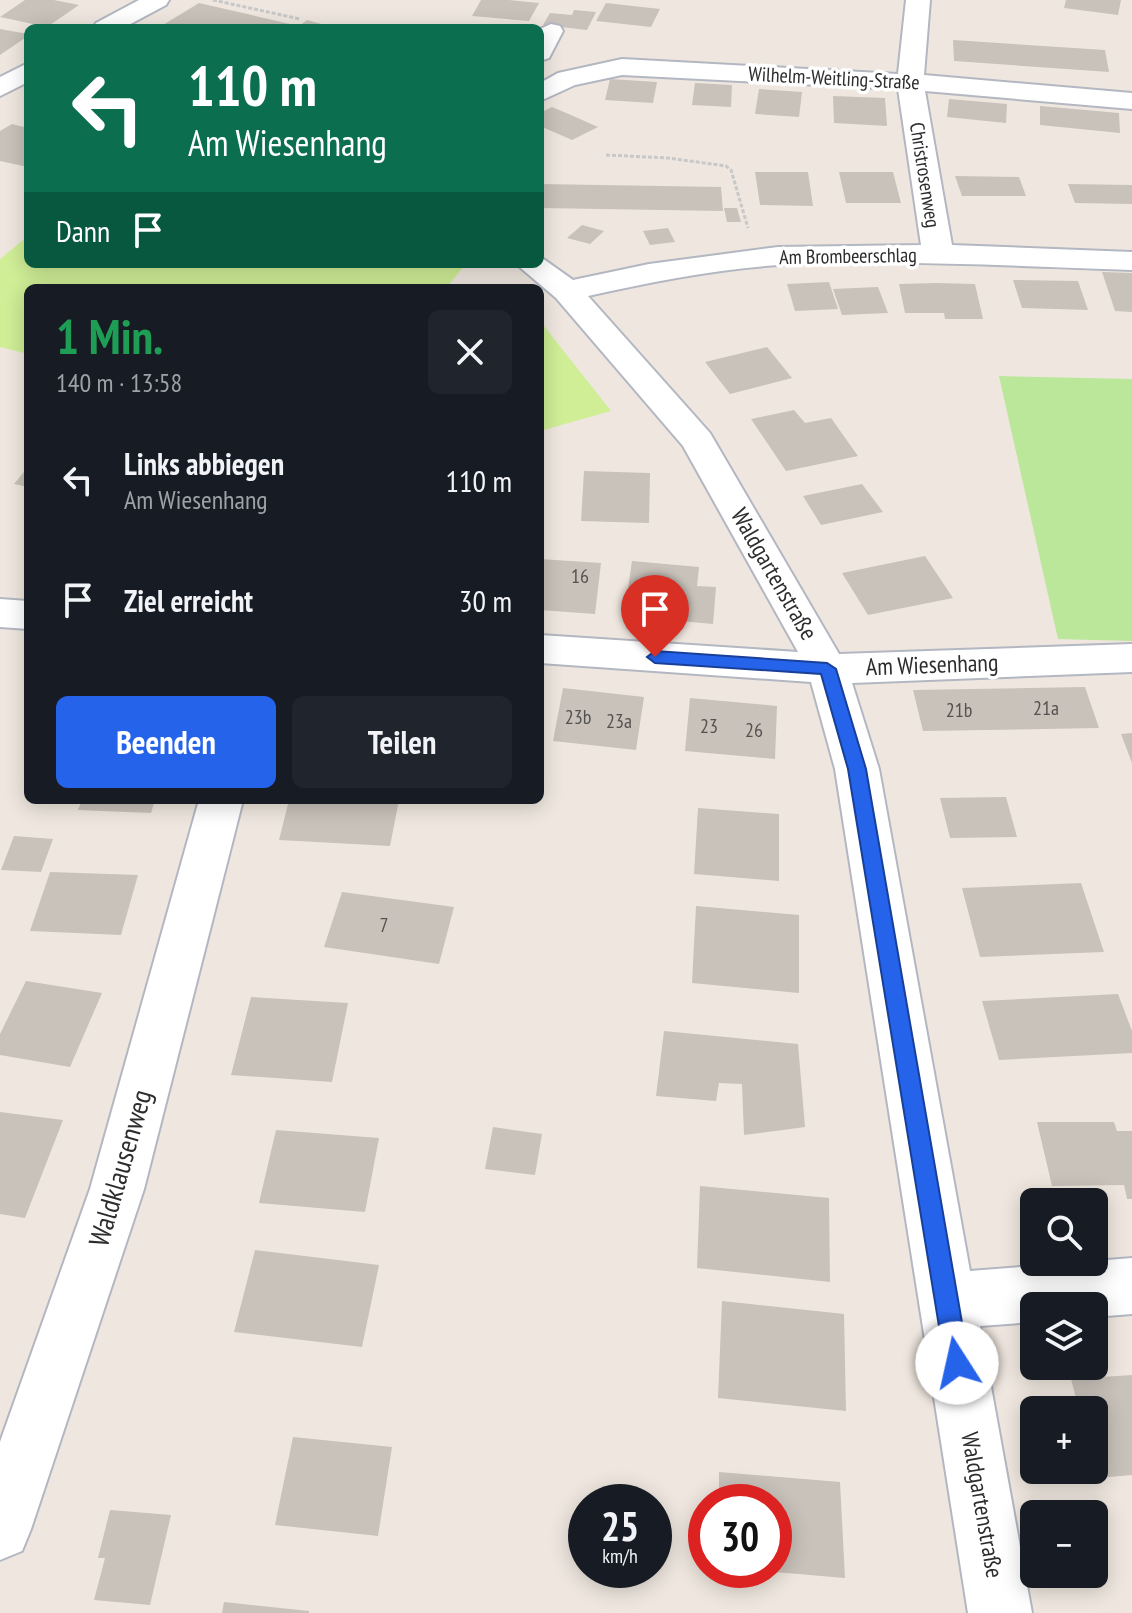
<!DOCTYPE html>
<html lang="de">
<meta charset="utf-8">
<style>
body{margin:0;font-family:"PT Sans Narrow",sans-serif;background:#20242c;color:#f1f3f6;height:100vh;display:flex;flex-direction:column;font-size:30px;white-space:nowrap}
*{box-sizing:border-box;margin:0}
p{font-size:26px;color:#9ea1a6}
.icon{flex:none;width:44px;height:44px;fill:none;stroke:currentColor;stroke-width:2;stroke-linecap:round;stroke-linejoin:round}
.map{position:relative;flex:1;overflow:hidden}
.panel{position:absolute;left:24px;top:284px;width:520px;height:520px;display:flex;flex-direction:column;background:#171b24;border-radius:12px;box-shadow:0 4px 20px #0003}
.panel>*{flex:none}
.banner{position:absolute;left:24px;top:24px;width:520px;height:244px;border-radius:12px;box-shadow:0 4px 20px #0003;background:#0b6e4f;color:#fff;overflow:hidden}
.buttons{position:absolute;left:1020px;top:1188px;display:grid;gap:16px}
.buttons a{display:grid;place-items:center;width:88px;height:88px;border-radius:12px;background:#171b24;box-shadow:0 4px 20px #0003;font-size:40px}
.speed{position:absolute;left:568px;top:1484px;display:flex;gap:16px;font-size:40px;font-weight:700;text-align:center}
.speed>*{display:grid;place-content:center;width:104px;height:104px;border-radius:50%;background:#171b24;box-shadow:0 4px 20px #0003;line-height:1}
.speed small{font-size:20px;font-weight:400}
.speed .limit{border:12px solid #d22;background:#fff;color:#111}
.pin{position:absolute;display:grid;place-items:center;width:68px;height:68px;color:#fff;margin:-82px -34px;border-radius:50% 50% 50% 0;rotate:-45deg;box-shadow:0 0 8px #0007}
.pin .icon{rotate:45deg}
.me{position:absolute;width:88px;margin:-44px;rotate:350deg;stroke-linejoin:round;filter:drop-shadow(0 0 6px #0008)}
.turn{display:flex;align-items:center;gap:28px;height:168px;padding:0 32px;font-size:36px}
.turn .icon{width:104px;height:104px;stroke-width:2.5}
.turn b{display:block;font-size:56px;line-height:68px}
.then{display:flex;align-items:center;height:76px;padding:0 32px;background:#0003;gap:16px;font-size:30px}
.round{display:grid;place-items:center;flex:none;width:84px;height:84px;border-radius:12px;background:#20242c}
.summary{display:flex;align-items:center;justify-content:space-between;height:136px;padding:0 32px}
h1{font-size:48px;font-weight:800;line-height:60px;color:#1e9e55}
.cta{display:flex;gap:16px;margin-top:auto;padding:16px 32px}
.cta a{flex:1;height:92px;border-radius:12px;background:#2563eb;color:#fff;font-size:32px;font-weight:800;line-height:92px;text-align:center}
.cta a+a{background:#20242c;color:#f1f3f6}
ul{padding:0;list-style:none}
li{display:flex;align-items:center;gap:24px;height:120px;padding:0 32px}
li div{flex:1}
li b{display:block;font-size:30px}
li em{font-style:normal}
.map>svg:first-child{display:block}
.green{fill:#bae79a}
.pitch{fill:#cfee96}
.building{fill:#c8c2ba}
.lines{fill:none;stroke-linecap:round;stroke-linejoin:round}
.minor-casing{stroke:#b3b7c1;stroke-width:4}
.path{stroke:#c8c8c8;stroke-width:3;stroke-dasharray:4 2;stroke-linecap:butt}
.minor{fill:#fff;fill-rule:evenodd}
.route{fill:#2563eb;stroke:#184099;stroke-width:2}
.labels{text-anchor:middle;stroke-width:7;stroke-linejoin:round;paint-order:stroke}
.far-street-label{font-size:20px;fill:#2d2d2d;stroke:#fff}
.number-label{font-size:20px;fill:#545250}
.street-label{font-size:24px;fill:#2d2d2d;stroke:#fff}
.near-street-label{font-size:28px;fill:#2d2d2d;stroke:#fff}
</style>
<div class="map">
<svg width="1132" height="1613" viewBox="0 0 1132 1613">
<rect width="100%" height="100%" fill="#efe7df"/>
<path class="green" d="M 999,376 L 1132,379 L 1132,641 L 1058,639 Z"/>
<g class="pitch">
<path d="M 28,236 L 28,264 L 466,264 L 446,288 L 28,288 L 28,354 L 0,347 L 0,259 Z"/>
<path d="M 540,321 L 611,411 L 540,431 Z"/>
</g>
<g class="building">
<path d="M 25,0 L 54,0 L 79,5 L 47,27 L 0,17 Z"/>
<path d="M 481,0 L 509,0 L 539,3 L 529,21 L 472,16 Z"/>
<path d="M 1066,0 L 1121,0 L 1118,15 L 1064,8 Z"/>
<path d="M 199,3 L 299,26 L 307,20 L 336,28 L 158,28 Z"/>
<path d="M 606,3 L 660,9 L 651,27 L 596,21 Z"/>
<path d="M 574,10 L 596,12 L 587,30 L 543,25 L 550,13 L 572,15 Z"/>
<path d="M 0,29 L 28,34 L 28,36 L 0,55 Z"/>
<path d="M 953,40 L 1105,50 L 1109,72 L 954,61 Z"/>
<path d="M 610,79 L 657,82 L 653,103 L 605,100 Z"/>
<path d="M 695,83 L 732,85 L 731,107 L 692,105 Z"/>
<path d="M 759,89 L 802,92 L 799,117 L 755,114 Z"/>
<path d="M 833,96 L 885,98 L 887,126 L 834,123 Z"/>
<path d="M 949,99 L 1007,104 L 1006,123 L 947,117 Z"/>
<path d="M 1040,106 L 1119,113 L 1120,133 L 1040,125 Z"/>
<path d="M 552,107 L 571,115 L 598,127 L 572,140 L 540,126 L 540,113 Z"/>
<path d="M 12,124 L 28,128 L 28,167 L 0,161 L 0,131 Z"/>
<path d="M 755,172 L 808,172 L 813,206 L 760,205 Z"/>
<path d="M 839,172 L 893,172 L 901,203 L 846,203 Z"/>
<path d="M 955,176 L 1019,177 L 1026,196 L 962,196 Z"/>
<path d="M 540,184 L 721,187 L 723,211 L 540,208 Z"/>
<path d="M 1068,184 L 1132,185 L 1132,204 L 1075,203 Z"/>
<path d="M 724,208 L 737,208 L 741,222 L 727,222 Z"/>
<path d="M 582,225 L 604,231 L 590,244 L 567,238 Z"/>
<path d="M 668,228 L 675,242 L 650,245 L 643,231 Z"/>
<path d="M 1102,272 L 1132,273 L 1132,312 L 1115,311 Z"/>
<path d="M 1013,280 L 1078,281 L 1088,310 L 1022,308 Z"/>
<path d="M 829,282 L 838,309 L 795,311 L 787,284 Z"/>
<path d="M 936,283 L 975,284 L 983,319 L 945,319 L 944,313 L 905,313 L 899,284 Z"/>
<path d="M 878,287 L 888,313 L 842,315 L 833,289 Z"/>
<path d="M 767,347 L 792,378 L 730,394 L 705,362 Z"/>
<path d="M 794,410 L 805,423 L 831,418 L 858,456 L 786,471 L 751,419 Z"/>
<path d="M 28,467 L 28,487 L 14,484 Z"/>
<path d="M 584,471 L 650,473 L 649,523 L 581,521 Z"/>
<path d="M 862,484 L 883,512 L 821,525 L 803,496 Z"/>
<path d="M 925,556 L 953,598 L 868,615 L 842,573 Z"/>
<path d="M 540,559 L 601,563 L 595,614 L 540,610 Z"/>
<path d="M 632,561 L 699,567 L 697,586 L 716,587 L 713,624 L 624,616 Z"/>
<path d="M 1085,687 L 1099,728 L 923,731 L 913,690 Z"/>
<path d="M 563,688 L 644,697 L 636,750 L 553,741 Z"/>
<path d="M 690,698 L 777,706 L 775,759 L 685,751 Z"/>
<path d="M 1132,733 L 1132,763 L 1121,734 Z"/>
<path d="M 1006,797 L 1017,837 L 950,838 L 940,798 Z"/>
<path d="M 82,800 L 155,800 L 151,813 L 78,810 Z"/>
<path d="M 289,800 L 399,800 L 390,846 L 279,840 Z"/>
<path d="M 698,808 L 779,814 L 779,881 L 694,874 Z"/>
<path d="M 14,836 L 53,839 L 41,872 L 1,870 Z"/>
<path d="M 50,872 L 138,875 L 121,935 L 30,931 Z"/>
<path d="M 1081,883 L 1104,952 L 980,957 L 962,888 Z"/>
<path d="M 342,892 L 454,907 L 439,964 L 324,947 Z"/>
<path d="M 696,906 L 799,915 L 799,993 L 692,983 Z"/>
<path d="M 26,981 L 102,993 L 70,1067 L 0,1055 L 0,1034 Z"/>
<path d="M 1118,994 L 1132,1031 L 1132,1053 L 999,1060 L 982,1001 Z"/>
<path d="M 251,997 L 348,1003 L 332,1082 L 231,1075 Z"/>
<path d="M 664,1031 L 798,1044 L 805,1127 L 744,1135 L 742,1084 L 719,1083 L 716,1101 L 656,1096 Z"/>
<path d="M 0,1112 L 63,1120 L 25,1218 L 0,1214 Z"/>
<path d="M 1037,1122 L 1114,1122 L 1117,1131 L 1132,1131 L 1132,1199 L 1127,1199 L 1124,1185 L 1052,1186 Z"/>
<path d="M 493,1127 L 542,1134 L 535,1175 L 485,1169 Z"/>
<path d="M 276,1130 L 379,1138 L 365,1212 L 259,1203 Z"/>
<path d="M 700,1186 L 829,1198 L 830,1282 L 697,1268 Z"/>
<path d="M 255,1250 L 379,1265 L 362,1347 L 234,1332 Z"/>
<path d="M 722,1301 L 844,1314 L 846,1411 L 718,1398 Z"/>
<path d="M 1132,1375 L 1132,1475 L 1097,1478 L 1094,1465 L 1094,1410 L 1079,1410 L 1071,1379 Z"/>
<path d="M 293,1437 L 392,1447 L 378,1536 L 275,1525 Z"/>
<path d="M 719,1472 L 840,1482 L 845,1578 L 774,1572 L 774,1502 L 719,1502 Z"/>
<path d="M 110,1510 L 171,1515 L 150,1605 L 94,1600 L 105,1558 L 98,1558 Z"/>
<path d="M 224,1602 L 309,1611 L 309,1613 L 222,1613 Z"/>
</g>
<g class="lines">
<g class="minor-casing">
<g id="minor">
<path d="M 139,0 L 169,0 L 166,5 L 123,28 L 93,28 L 96,23 Z"/>
<path d="M 906,0 L 930,0 L 924,75 L 1132,93 L 1132,109 L 925,91 L 952,245 L 1132,252 L 1132,270 C 1015,266 897,259 780,265 C 716,269 651,282 588,296 L 710,433 L 839,654 L 1132,644 L 1132,672 L 852,683 L 879,769 L 970,1271 L 1132,1258 L 1132,1314 L 1094,1317 L 1094,1306 L 1034,1306 L 1034,1322 L 980,1326 L 1032,1613 L 968,1613 L 835,769 L 811,682 L 540,663 L 540,635 L 798,652 L 683,446 L 556,298 L 516,264 L 540,264 L 542,258 L 573,280 L 649,264 L 778,247 L 921,245 L 898,89 L 622,75 L 575,85 L 540,101 L 540,83 L 558,73 L 622,59 L 898,74 Z"/>
<path d="M 551,24 L 560,26 L 563,31 L 549,58 L 540,61 L 540,29 Z"/>
<path d="M 28,63 L 28,82 L 0,96 L 0,77 Z"/>
<path d="M 0,599 L 28,601 L 28,629 L 0,627 Z"/>
<path d="M 199,800 L 243,800 L 144,1189 L 31,1529 L 22,1551 L 0,1560 L 0,1442 L 90,1189 Z"/>
</g>
</g>
<g class="path">
<path d="M 213,0 L 300,19"/>
<path d="M 606,155 L 668,158 L 726,166 L 731,170 L 748,228"/>
</g>
<use href="#minor" class="minor"/>
</g>
<path class="route" d="M 655,651 L 827,663 L 836,669 L 866,769 L 969,1363 L 966,1372 L 957,1375 L 949,1372 L 945,1363 L 848,769 L 821,674 L 655,663 L 647,657 Z"/>
<g class="labels">
<g class="far-street-label">
<text transform="translate(834 78) rotate(3)" y="7">Wilhelm-Weitling-Straße</text>
<text transform="translate(925 175) rotate(81)" y="7">Christrosenweg</text>
<text transform="translate(848 256) rotate(-1)" y="7">Am Brombeerschlag</text>
</g>
<g class="number-label">
<text x="580" y="583">16</text>
<text x="1046" y="715">21a</text>
<text x="959" y="717">21b</text>
<text x="578" y="724">23b</text>
<text x="619" y="728">23a</text>
<text x="709" y="733">23</text>
<text x="754" y="737">26</text>
<text x="384" y="932">7</text>
</g>
<g class="street-label">
<text transform="translate(774 574) rotate(60)" y="8">Waldgartenstraße</text>
<text transform="translate(932 665) rotate(-2)" y="8">Am Wiesenhang</text>
<text transform="translate(982 1505) rotate(80)" y="8">Waldgartenstraße</text>
</g>
<g class="near-street-label">
<text transform="translate(120 1168) rotate(-74)" y="10">Waldklausenweg</text>
</g>
</g>
</svg>
<div class="buttons">
<a><svg class="icon" aria-label="search" viewBox="0 0 24 24"><circle cx="10" cy="10" r="6"/><path d="M15 15l6 6"/></svg></a>
<a><svg class="icon" aria-label="layers" viewBox="0 0 24 24"><path d="M12 4l9 5-9 5-9-5zM3 14l9 5 9-5"/></svg></a>
<a>+</a>
<a>−</a>
</div>
<div class="speed"><div>25<small>km/h</small></div><div class="limit">30</div></div>
<div class="pin" style="left:655px;top:657px;background:#d93025"><svg class="icon" aria-label="arrive" viewBox="0 0 24 24"><path d="M6 21V4h12l-3 4 3 4H6"/></svg></div>
<svg class="me" style="left:957px;top:1363px" viewBox="-20 -20 40 40"><circle r="19" fill="#fff"/><path d="M0-13L10 11 0 6-10 11z" fill="#2563eb"/></svg>
<div class="banner">
<div class="turn"><svg class="icon" aria-label="left" viewBox="0 0 24 24"><path d="M17 20v-9H6M10 6l-5 5 5 5"/></svg><div><b>110 m</b>Am Wiesenhang</div></div>
<div class="then">Dann<svg class="icon" aria-label="arrive" viewBox="0 0 24 24"><path d="M6 21V4h12l-3 4 3 4H6"/></svg></div>
</div>
<section class="panel">
<div class="summary"><div><h1>1 Min.</h1><p>140 m · 13:58</p></div><a class="round"><svg class="icon" aria-label="close" viewBox="0 0 24 24"><path d="M6 6l12 12M18 6L6 18"/></svg></a></div>
<ul>
<li><svg class="icon" aria-label="left" viewBox="0 0 24 24"><path d="M17 20v-9H6M10 6l-5 5 5 5"/></svg><div><b>Links abbiegen</b><p>Am Wiesenhang</p></div><em>110 m</em></li>
<li><svg class="icon" aria-label="arrive" viewBox="0 0 24 24"><path d="M6 21V4h12l-3 4 3 4H6"/></svg><div><b>Ziel erreicht</b></div><em>30 m</em></li>
</ul>
<div class="cta"><a>Beenden</a><a>Teilen</a></div>
</section>
</div>
